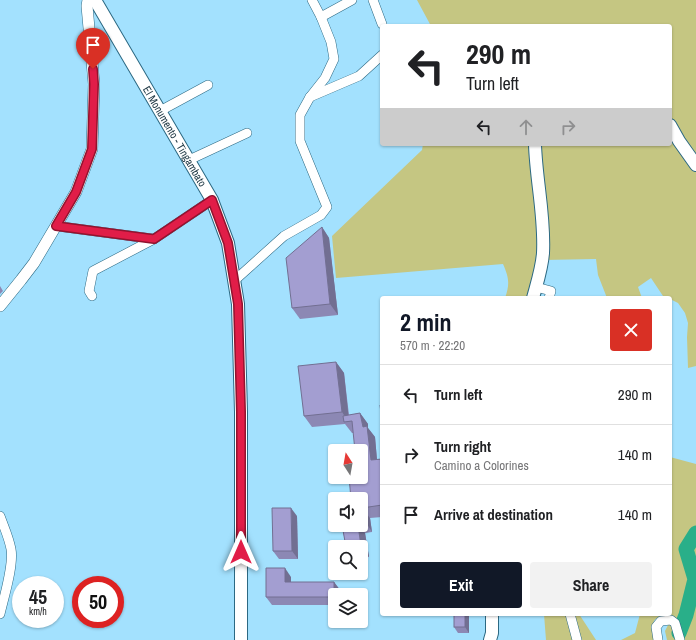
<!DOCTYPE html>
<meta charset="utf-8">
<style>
body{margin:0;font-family:"Archivo Narrow",sans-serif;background:#f2f2f2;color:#202124;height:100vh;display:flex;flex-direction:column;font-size:15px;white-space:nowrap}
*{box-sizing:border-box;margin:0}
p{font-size:13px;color:#757577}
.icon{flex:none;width:22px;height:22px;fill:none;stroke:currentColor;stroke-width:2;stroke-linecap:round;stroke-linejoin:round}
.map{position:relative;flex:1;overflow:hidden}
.details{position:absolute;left:380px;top:296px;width:292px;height:320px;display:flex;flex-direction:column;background:#fff;border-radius:4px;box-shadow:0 1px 3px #0004}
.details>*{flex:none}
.top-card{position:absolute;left:380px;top:24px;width:292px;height:122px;border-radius:4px;box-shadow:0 1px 3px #0004;background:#fff;color:#202124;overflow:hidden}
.needle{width:26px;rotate:349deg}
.fabs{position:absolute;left:328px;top:444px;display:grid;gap:8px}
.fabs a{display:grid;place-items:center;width:40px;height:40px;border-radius:4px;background:#fff;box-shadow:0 1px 3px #0004;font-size:20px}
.speed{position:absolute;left:12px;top:576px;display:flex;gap:8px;font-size:20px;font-weight:700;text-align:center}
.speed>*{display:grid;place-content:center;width:52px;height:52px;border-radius:50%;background:#fff;box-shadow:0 1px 3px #0004;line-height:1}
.speed small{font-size:10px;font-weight:400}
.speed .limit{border:6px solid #d22;background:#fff;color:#111}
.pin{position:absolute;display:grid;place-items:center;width:34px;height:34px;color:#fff;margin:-41px -17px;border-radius:50% 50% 50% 0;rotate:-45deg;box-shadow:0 0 4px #0007}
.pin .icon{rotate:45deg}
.me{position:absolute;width:44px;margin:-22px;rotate:0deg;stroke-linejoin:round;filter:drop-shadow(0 0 3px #0008)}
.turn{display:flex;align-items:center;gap:14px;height:84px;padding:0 20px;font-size:18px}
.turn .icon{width:52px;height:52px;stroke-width:2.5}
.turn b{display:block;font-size:28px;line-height:34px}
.lanes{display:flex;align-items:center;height:38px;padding:0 20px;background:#0003;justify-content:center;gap:20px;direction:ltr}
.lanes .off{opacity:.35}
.round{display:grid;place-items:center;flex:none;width:42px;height:42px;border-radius:4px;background:#f2f2f2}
.summary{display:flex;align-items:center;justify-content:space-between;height:68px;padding:0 20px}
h1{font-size:24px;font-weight:700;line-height:30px;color:#111827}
.cta{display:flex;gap:8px;margin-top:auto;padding:8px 20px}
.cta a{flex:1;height:46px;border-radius:4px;background:#111827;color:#fff;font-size:16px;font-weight:700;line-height:46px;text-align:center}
.cta a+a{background:#f2f2f2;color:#202124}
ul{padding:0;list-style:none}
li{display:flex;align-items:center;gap:12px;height:60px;padding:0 20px;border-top:1px solid #e0e0e0}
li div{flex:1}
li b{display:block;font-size:15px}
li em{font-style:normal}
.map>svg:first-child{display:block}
.green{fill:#c5c682}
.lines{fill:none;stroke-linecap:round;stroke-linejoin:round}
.river{stroke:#29af89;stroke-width:15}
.minor-casing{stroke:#2c6983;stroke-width:10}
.tertiary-casing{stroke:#2c6983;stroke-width:12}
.secondary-casing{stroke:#2c6983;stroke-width:14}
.minor{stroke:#fff;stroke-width:9}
.tertiary{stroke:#fff;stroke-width:11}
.secondary{stroke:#fff;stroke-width:12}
.wall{fill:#8c88b4}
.shaded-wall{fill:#726f92}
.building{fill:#a39ed1;stroke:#726f92}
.route-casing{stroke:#92132f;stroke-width:10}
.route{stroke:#e11d48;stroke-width:7}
.labels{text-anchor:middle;stroke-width:3.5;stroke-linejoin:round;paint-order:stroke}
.street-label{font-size:11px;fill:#1d3642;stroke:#c6eafc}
</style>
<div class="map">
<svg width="696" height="640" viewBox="0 0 696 640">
<rect width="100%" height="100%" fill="#a3e1fe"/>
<g class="green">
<path d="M 417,0 L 696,0 L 696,366 L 688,368 L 687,337 L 688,323 L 685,313 L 678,303 L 670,299 L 670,298 L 663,296 L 651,278 L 638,287 L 642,298 L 607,298 L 598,275 L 596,259 L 543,260 L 531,298 L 505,298 C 510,284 509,278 503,264 L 336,278 L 332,236 L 422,150 L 423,144 L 670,144 L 670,26 L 431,26 Z"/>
<path d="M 670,457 L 696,464 L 696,640 L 667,640 L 665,631 L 672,617 C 666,614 655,615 653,624 C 652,628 654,635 654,640 L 621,640 L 635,633 L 640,614 L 670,614 Z"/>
<path d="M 544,614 L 579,614 L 596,640 L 546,640 Z"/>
</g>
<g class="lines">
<path class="river" d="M 679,633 L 686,615 L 695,579 L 686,549 L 696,533"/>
<g class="minor-casing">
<g id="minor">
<path d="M 373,0 L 382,24"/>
<path d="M 321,17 L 352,0"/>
<path d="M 310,97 L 359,76 L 382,55"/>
<path d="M 160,111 L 208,85"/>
<path d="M 189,160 L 247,133"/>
<path d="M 56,226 L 154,239"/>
<path d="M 234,281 L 284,236 L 321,215 L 327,207 L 300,141 L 300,115 L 310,97 L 325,78 L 334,59 L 331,42 L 321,17 L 312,0"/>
<path d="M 536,287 L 551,291 L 549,298"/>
<path d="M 92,296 L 89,291 L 93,271 L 154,239 L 212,200"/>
<path d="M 0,516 C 4,527 9,538 11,549 C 14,565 4,597 0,614"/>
<path d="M 570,614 L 577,640"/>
<path d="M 658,640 L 656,627 L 661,621 L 671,620 L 675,623 L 680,640"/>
</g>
</g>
<g class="tertiary-casing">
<path id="tertiary" d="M 0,306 L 21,280 L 34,263 L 76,192 L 92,149 L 94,84 L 87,6 L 88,0"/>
</g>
<g class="secondary-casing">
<g id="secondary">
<path id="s1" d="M 95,0 L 212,200 L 228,243 L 238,304 L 241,412 L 241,640"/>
<path d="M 670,125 L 679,141 L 696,165"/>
<path d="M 533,298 C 537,283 542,268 543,253 C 545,216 536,180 535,144"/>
<path d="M 490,640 L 492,633 L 492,614"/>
</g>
</g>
<use href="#minor" class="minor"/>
<use href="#tertiary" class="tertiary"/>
<use href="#secondary" class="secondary"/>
</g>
<g class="wall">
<path d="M 322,227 L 329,238 L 338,315 L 300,319 L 292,308 Z"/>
<path d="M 0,286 L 3,291 L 0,294 Z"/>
<path d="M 336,362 L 344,373 L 349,415 L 360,413 L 368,424 L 368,428 L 375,437 L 377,460 L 382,459 L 382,517 L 370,518 L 372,532 L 365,533 L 369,557 L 361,558 L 361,547 L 346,547 L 342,525 L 361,525 L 361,477 L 354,433 L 352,433 L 345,424 L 312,427 L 304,416 Z"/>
<path d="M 297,516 L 298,559 L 279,559 L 273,551 Z"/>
<path d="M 291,577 L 291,582 L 334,582 L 340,590 L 340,595 L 335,595 L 335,605 L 272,605 L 266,597 Z"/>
<path d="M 454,614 L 468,614 L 469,616 L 469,633 L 458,633 L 454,627 Z"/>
</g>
<g class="shaded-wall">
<path d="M 322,227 L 329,238 L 338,315 L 330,304 Z"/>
<path d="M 336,362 L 344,373 L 349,421 L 348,421 L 342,412 Z"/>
<path d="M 360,413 L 368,424 L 368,428 L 375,437 L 378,471 L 371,460 L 363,427 Z"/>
<path d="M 291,508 L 297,516 L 298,559 L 292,551 Z"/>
<path d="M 362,508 L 370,518 L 372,532 L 365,521 Z"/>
<path d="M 358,525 L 360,525 L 365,533 L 369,557 L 361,546 Z"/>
<path d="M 285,568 L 291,577 L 291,591 L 285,582 Z"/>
<path d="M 334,582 L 340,590 L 340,595 L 335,595 L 335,598 L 334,597 Z"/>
<path d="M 465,614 L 468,614 L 469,616 L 469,633 L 465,627 Z"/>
</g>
<g class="building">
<path d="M 322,227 L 330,304 L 292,308 L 286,258 Z"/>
<path d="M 336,362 L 342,412 L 304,416 L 298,366 Z"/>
<path d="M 382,404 L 382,412 L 381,413 L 380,405 Z"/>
<path d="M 360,413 L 363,427 L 367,426 L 371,460 L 382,459 L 382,505 L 362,508 L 365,521 L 361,521 L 361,499 L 351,499 L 349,477 L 361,477 L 361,451 L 355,451 L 352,421 L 344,422 L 343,416 Z"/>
<path d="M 272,508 L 291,508 L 292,551 L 273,551 Z"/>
<path d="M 342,525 L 358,525 L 361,546 L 354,547 L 346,547 Z"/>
<path d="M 266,568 L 285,568 L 285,582 L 334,582 L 334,597 L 266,597 Z"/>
<rect x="454" y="614" width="11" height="13"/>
</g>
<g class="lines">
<g class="route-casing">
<path id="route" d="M 93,69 L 94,84 L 92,149 L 76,192 L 56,226 L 154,239 L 212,200 L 228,243 L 238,304 L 241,412 L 241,552"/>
</g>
<use href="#route" class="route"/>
</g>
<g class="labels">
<g class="street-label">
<text dy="4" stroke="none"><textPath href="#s1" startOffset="158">El Monumento - Tingambato</textPath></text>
</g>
</g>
</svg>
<div class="fabs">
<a><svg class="needle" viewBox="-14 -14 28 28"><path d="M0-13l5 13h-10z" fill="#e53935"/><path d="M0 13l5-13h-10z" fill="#757577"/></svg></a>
<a><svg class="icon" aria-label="sound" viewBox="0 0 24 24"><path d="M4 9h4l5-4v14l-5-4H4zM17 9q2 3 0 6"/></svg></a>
<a><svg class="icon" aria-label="search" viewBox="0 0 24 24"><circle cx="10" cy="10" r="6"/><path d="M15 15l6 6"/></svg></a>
<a><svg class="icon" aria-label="layers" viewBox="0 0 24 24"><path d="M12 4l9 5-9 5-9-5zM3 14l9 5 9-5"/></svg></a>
</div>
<div class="speed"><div>45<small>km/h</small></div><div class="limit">50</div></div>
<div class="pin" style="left:93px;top:69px;background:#d93025"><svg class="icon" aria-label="arrive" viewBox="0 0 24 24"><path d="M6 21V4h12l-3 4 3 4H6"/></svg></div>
<svg class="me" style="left:241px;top:552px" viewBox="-20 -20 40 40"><path d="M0-17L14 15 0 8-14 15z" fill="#e11d48" stroke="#fff" stroke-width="4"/></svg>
<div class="top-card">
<div class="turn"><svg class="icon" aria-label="left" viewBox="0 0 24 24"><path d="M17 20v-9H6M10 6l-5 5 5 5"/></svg><div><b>290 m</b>Turn left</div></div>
<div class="lanes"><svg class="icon" aria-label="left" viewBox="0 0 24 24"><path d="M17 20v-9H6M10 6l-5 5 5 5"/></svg><svg class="icon off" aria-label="ahead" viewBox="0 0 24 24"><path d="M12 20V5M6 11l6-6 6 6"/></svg><svg class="icon off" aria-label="right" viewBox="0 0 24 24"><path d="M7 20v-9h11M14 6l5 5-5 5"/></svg></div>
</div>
<section class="details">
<div class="summary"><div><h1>2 min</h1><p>570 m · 22:20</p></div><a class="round" style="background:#d93025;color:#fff"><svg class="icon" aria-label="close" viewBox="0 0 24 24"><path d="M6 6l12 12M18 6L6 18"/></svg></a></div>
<ul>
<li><svg class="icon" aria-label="left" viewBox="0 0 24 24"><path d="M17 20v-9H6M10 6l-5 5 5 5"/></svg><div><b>Turn left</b></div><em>290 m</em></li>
<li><svg class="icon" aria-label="right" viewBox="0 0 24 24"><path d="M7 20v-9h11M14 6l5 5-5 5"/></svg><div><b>Turn right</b><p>Camino a Colorines</p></div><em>140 m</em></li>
<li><svg class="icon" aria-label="arrive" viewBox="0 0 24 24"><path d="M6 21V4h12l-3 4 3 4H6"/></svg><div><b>Arrive at destination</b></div><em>140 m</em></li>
</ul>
<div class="cta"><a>Exit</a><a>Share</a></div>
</section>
</div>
